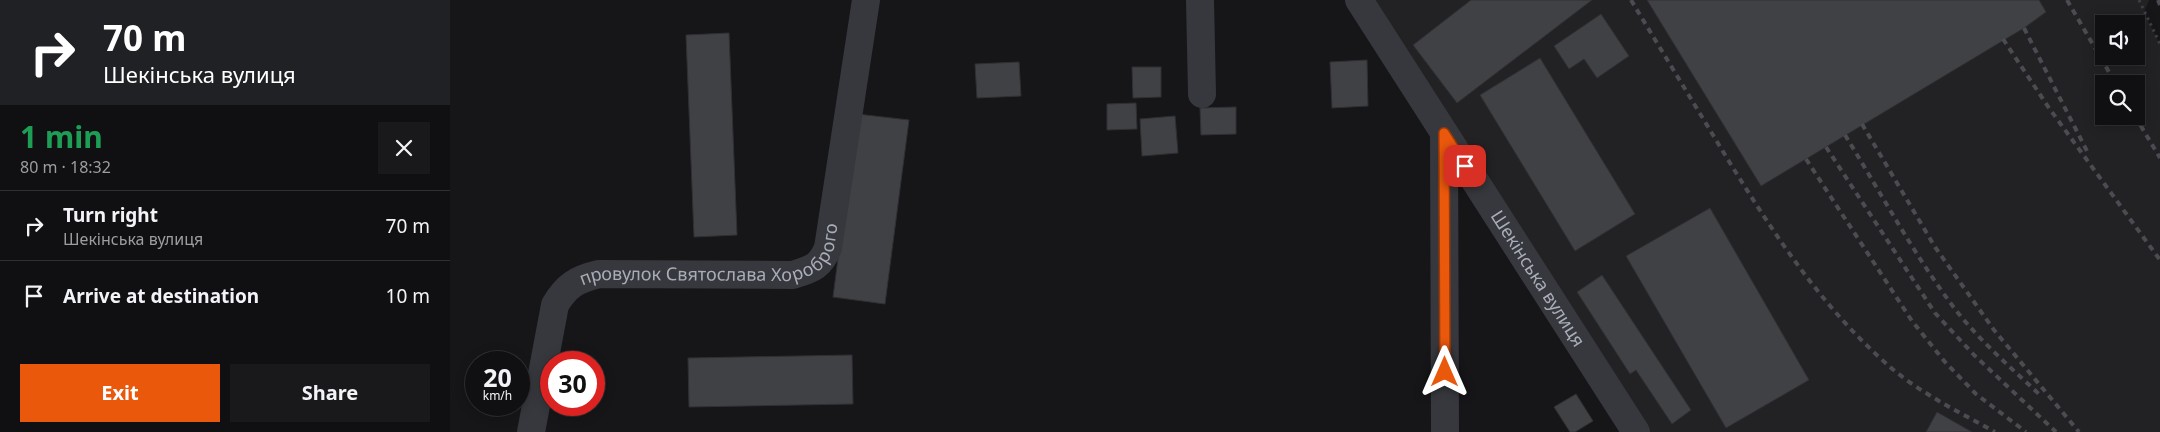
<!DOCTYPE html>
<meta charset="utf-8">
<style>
body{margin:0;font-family:"Noto Sans",sans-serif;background:#19191b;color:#f1f3f6;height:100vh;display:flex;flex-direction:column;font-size:19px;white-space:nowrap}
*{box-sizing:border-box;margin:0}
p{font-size:16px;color:#9c9d9f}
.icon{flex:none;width:28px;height:28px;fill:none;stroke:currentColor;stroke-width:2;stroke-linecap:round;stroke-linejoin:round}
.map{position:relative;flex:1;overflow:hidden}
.side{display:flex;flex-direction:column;background:#101012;width:450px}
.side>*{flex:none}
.guide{background:#202124;color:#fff;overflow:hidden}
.tools{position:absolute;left:1645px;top:15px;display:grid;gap:10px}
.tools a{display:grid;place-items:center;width:50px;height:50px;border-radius:0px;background:#101012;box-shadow:0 2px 12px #0003,0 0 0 1px #303032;font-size:25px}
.speed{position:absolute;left:15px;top:351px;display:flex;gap:10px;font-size:25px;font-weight:700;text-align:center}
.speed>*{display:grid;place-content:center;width:65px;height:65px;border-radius:50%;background:#101012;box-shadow:0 2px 12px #0003,0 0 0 1px #303032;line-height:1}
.speed small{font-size:12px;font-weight:400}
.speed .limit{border:8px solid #d22;background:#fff;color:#111}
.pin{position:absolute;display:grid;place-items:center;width:42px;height:42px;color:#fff;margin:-21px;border-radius:10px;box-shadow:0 2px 8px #0006}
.me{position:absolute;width:55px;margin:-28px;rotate:0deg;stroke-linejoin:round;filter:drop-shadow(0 0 4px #0008)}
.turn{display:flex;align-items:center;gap:18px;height:105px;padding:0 20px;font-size:22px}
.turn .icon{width:65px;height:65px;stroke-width:2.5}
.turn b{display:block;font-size:35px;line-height:42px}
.round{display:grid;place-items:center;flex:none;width:52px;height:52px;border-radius:0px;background:#19191b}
.summary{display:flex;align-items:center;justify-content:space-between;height:85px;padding:0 20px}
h1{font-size:30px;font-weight:700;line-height:38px;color:#1e9e55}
.cta{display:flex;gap:10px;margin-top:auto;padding:10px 20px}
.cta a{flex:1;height:58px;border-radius:0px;background:#ea580c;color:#fff;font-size:20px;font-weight:700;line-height:58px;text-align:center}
.cta a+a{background:#19191b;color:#f1f3f6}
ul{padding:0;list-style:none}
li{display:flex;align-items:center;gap:15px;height:70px;padding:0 20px;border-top:1px solid #303032}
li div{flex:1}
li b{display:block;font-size:19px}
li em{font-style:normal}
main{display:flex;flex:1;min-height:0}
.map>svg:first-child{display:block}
.built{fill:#222225;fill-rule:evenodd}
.building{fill:#404145;stroke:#303034}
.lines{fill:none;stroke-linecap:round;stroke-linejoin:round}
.path{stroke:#3d3f44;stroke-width:3;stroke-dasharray:2.5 4;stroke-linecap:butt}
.street{stroke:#37383d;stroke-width:28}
.rail{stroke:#4a4c52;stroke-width:4;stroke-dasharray:6 5;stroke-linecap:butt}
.route-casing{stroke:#983908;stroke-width:12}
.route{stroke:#ea580c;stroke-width:9}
.labels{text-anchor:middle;stroke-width:5;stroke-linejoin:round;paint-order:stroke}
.street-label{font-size:18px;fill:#a8adb8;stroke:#111113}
</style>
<main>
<section class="side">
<div class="guide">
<div class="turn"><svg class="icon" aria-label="right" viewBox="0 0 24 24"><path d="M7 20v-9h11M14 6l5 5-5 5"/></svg><div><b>70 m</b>Шекінська вулиця</div></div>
</div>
<div class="summary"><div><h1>1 min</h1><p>80 m · 18:32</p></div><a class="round"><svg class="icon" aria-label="close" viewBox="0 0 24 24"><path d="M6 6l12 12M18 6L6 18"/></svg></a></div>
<ul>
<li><svg class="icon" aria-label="right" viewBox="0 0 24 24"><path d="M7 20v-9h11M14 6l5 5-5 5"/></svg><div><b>Turn right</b><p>Шекінська вулиця</p></div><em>70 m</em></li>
<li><svg class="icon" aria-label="arrive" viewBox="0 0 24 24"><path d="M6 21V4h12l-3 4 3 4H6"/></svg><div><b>Arrive at destination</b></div><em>10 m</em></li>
</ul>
<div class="cta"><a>Exit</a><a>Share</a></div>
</section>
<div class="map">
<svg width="1710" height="432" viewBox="0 0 1710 432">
<rect width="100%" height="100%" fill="#161618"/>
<path class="built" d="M 909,0 L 1699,0 L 1694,13 L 1710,44 L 1710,432 L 1186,432 ZM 1654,24 L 1686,24 L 1686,56 L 1654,56 ZM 1654,84 L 1686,84 L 1686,116 L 1654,116 Z"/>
<g class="building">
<path d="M 1021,0 L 1142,0 L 1007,103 L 963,45 Z"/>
<path d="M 1197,0 L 1589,0 L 1596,12 L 1574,28 L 1311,186 Z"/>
<path d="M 1151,14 L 1179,56 L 1147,78 L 1134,59 L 1119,69 L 1104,46 Z"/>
<path d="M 279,33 L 287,235 L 244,237 L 236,35 Z"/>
<path d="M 1090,58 L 1185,214 L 1125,251 L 1030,95 Z"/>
<path d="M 917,60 L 918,106 L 882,108 L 880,62 Z"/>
<path d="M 569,62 L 571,96 L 527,98 L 525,64 Z"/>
<path d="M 682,67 L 711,67 L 711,97 L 683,98 Z"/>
<path d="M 686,103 L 687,129 L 657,130 L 657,104 Z"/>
<path d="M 786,107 L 786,134 L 751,135 L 750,108 Z"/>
<path d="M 407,114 L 459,120 L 435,304 L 383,297 Z"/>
<path d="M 725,116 L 728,153 L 692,156 L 690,119 Z"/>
<path d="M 1260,208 L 1359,380 L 1276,428 L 1176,256 Z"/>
<path d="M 1152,275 L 1241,410 L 1222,424 L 1186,370 L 1180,374 L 1127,292 Z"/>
<path d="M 402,355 L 403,404 L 239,407 L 238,358 Z"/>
<path d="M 1126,394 L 1143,421 L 1125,432 L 1120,432 L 1104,407 Z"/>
<path d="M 1487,412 L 1522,432 L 1476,432 Z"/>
</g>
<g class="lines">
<path class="path" d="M 1689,0 L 1710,44"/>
<g class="street">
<path d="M 750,0 L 752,94"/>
<path id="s1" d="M 909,0 L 1186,432"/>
<path d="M 994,133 L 995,432"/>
<path id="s2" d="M 81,432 L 105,305 C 116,286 127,279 149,274 L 343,275 C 362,269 370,267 378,248 L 416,0"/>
</g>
<g class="rail">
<path d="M 1181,0 C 1210,48 1240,97 1269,145 C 1318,225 1368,304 1439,366 C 1470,393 1509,412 1545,432"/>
<path d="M 1617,0 L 1666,84"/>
<path d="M 1708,0 L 1710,5"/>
<path d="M 1574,28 L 1639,155"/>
<path d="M 1553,39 L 1599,108 L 1710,260"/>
<path d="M 1685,116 L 1710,158"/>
<path d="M 1412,124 L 1485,247 L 1544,330 L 1629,432"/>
<path d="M 1395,135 C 1431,193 1464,255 1505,309 C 1530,341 1560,367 1590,395"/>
<path d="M 1376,147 L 1485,313 L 1524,355 L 1606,432"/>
<path d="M 1356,159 L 1462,321 L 1495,362 L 1526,394 L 1576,432"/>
</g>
</g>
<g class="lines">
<g class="route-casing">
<path id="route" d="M 995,372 L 994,133 L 1015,166"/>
</g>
<use href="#route" class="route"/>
</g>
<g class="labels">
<g class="street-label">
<text dy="6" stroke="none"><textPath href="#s2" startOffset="308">провулок Святослава Хороброго</textPath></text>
<text dy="6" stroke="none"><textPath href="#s1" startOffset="331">Шекінська вулиця</textPath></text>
</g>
</g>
</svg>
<div class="tools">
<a><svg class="icon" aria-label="sound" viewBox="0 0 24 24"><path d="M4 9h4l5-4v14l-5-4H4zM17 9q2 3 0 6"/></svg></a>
<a><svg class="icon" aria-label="search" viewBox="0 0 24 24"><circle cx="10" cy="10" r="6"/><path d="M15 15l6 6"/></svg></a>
</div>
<div class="speed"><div>20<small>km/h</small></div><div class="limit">30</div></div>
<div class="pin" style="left:1015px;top:166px;background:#d93025"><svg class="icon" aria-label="arrive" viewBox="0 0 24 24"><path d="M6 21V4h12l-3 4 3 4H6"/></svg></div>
<svg class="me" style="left:995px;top:372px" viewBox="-20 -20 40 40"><path d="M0-17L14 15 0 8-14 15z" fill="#ea580c" stroke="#fff" stroke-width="4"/></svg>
</div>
</main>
